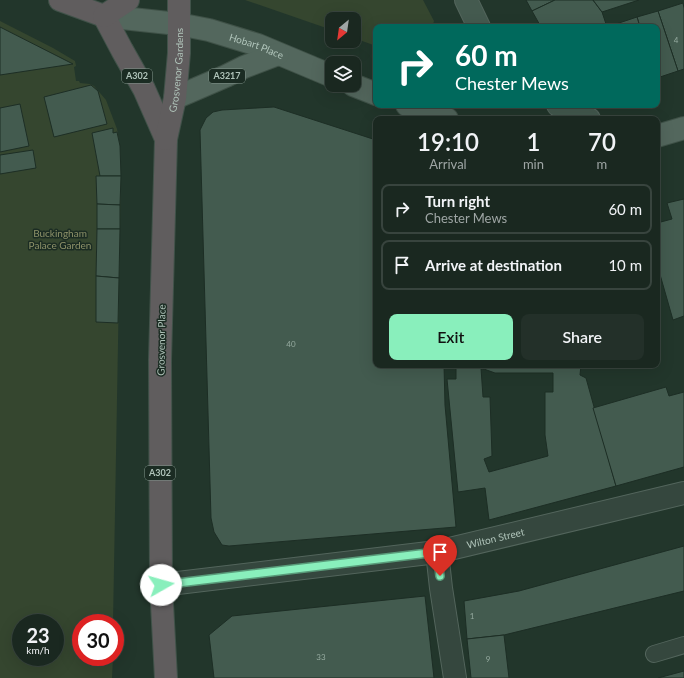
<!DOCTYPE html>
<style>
body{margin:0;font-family:Lato,sans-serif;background:#233029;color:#f1f3f6;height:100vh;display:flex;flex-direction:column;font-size:15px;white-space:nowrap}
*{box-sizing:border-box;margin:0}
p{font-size:13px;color:#9fa6a5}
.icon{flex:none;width:22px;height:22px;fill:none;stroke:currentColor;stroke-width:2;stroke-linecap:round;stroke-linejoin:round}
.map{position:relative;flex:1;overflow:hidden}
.details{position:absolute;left:373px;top:116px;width:287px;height:252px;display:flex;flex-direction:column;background:#1a2820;border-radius:8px;box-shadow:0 4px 16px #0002,0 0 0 1px #38443e}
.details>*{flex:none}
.hud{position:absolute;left:373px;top:24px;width:287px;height:84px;border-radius:8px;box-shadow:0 4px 16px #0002,0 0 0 1px #38443e;background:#00695c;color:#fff;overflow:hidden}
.needle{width:26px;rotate:209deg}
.tools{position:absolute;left:325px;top:12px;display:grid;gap:8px}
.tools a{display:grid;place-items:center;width:36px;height:36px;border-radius:8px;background:#1a2820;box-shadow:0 4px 16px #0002,0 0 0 1px #38443e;font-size:20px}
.speed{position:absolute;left:12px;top:614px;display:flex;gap:8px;font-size:20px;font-weight:700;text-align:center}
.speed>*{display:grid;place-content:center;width:52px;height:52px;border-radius:50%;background:#1a2820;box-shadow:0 4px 16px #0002,0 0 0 1px #38443e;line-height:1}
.speed small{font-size:10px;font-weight:400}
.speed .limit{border:6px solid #d22;background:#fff;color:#111}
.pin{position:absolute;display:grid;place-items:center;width:34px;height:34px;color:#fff;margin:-41px -17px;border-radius:50% 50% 50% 0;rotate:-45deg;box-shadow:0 0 4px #0007}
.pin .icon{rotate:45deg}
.me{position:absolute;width:44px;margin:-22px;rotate:83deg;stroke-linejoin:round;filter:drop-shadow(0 0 3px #0008)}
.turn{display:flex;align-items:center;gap:14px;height:84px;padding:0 16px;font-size:18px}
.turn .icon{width:52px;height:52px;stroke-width:2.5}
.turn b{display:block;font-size:28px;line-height:34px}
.eta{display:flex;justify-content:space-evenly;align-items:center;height:68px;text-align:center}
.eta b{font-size:24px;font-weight:600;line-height:28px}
.button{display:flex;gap:8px;margin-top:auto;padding:8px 16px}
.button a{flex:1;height:46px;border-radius:8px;background:#89efbc;color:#111;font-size:16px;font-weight:600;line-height:46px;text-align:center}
.button a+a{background:#233029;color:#f1f3f6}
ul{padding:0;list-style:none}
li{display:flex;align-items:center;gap:12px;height:50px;margin:0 8px 6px;padding:0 8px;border:2px solid #38443e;border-radius:8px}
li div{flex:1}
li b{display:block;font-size:15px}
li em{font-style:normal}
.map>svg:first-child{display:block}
.green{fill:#35462f;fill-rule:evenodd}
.building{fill:#435b4f;stroke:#1d2e25;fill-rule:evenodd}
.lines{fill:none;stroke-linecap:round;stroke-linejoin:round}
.service-casing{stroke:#53655c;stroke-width:18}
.minor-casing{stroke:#53655c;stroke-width:24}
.secondary-casing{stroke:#53655c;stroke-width:24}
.primary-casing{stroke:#3f5147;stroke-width:24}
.trunk-casing{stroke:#405249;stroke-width:24}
.service{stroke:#35473e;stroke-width:16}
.minor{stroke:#35473e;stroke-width:22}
.secondary{stroke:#445a4f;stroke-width:22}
.primary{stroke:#53675d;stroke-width:22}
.trunk{stroke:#605d5e;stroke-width:22}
.route-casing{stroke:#599b7a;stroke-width:10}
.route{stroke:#89efbc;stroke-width:7}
.labels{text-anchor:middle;stroke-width:3;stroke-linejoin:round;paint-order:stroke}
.number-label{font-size:8px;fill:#95aa9f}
.shield{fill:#1b2c23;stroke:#83968d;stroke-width:1}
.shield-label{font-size:9px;font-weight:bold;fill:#b0c4ba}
.street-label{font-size:10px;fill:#b0c4ba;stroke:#1b2c23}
.park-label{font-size:10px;fill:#8e9269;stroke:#1b2c23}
</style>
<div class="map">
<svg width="684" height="678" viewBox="0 0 684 678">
<rect width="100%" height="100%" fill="#22362b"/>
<g class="green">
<path d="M 245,0 L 423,0 L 434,21 L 432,27 L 376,27 L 376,46 L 354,38 L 354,19 L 332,19 L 332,30 Z"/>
<path d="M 0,21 L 53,48 L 75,61 L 76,66 L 74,67 L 76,81 L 79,81 L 80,83 L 90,84 L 94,86 L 106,100 L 117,129 L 120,146 L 121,176 L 113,623 L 81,623 L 81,657 L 113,657 L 112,678 L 0,678 ZM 21,623 L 55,623 L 55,657 L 21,657 Z"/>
</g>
<g class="building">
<path d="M 526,0 L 555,0 L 532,11 Z"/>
<path d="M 555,0 L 593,0 L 602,12 L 607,27 L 541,27 L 532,11 Z"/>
<path d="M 593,0 L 639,0 L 602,12 Z"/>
<path d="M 683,3 L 684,8 L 684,69 L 678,71 L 658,11 Z"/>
<path d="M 658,11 L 678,71 L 657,78 L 657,27 L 640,27 L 637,17 Z"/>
<path d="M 637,17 L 640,27 L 617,27 L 616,24 Z"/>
<path d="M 0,27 L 73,64 L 0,75 Z"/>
<path d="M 91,85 L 98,91 L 107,124 L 54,137 L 44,97 Z"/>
<path d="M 20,104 L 29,146 L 0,152 L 0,108 Z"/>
<path d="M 274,107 L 376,140 L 376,365 L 444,365 L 445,405 L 456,527 L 229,546 L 222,545 L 214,532 L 211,518 L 200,130 L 206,118 L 213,112 L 222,110 Z"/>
<path d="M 113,128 L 113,133 L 117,132 L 120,146 L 121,176 L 100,176 L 92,133 Z"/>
<path d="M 33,150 L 36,168 L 0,174 L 0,155 Z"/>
<path d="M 96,176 L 121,176 L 120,205 L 97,204 Z"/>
<path d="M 684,199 L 684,316 L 673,320 L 657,264 L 657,223 L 672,219 L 667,203 Z"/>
<path d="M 97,204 L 120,205 L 120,229 L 97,229 Z"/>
<path d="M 97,229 L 120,229 L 119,278 L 96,276 Z"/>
<path d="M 96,276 L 119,278 L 118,323 L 96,322 Z"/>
<path d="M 456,365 L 581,365 L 580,375 L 586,378 L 616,486 L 489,520 L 485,488 L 458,492 L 447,379 L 456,379 ZM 481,368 L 495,373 L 553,373 L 553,392 L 545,392 L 545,435 L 548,456 L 489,472 L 484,459 L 492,456 L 490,397 L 483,397 Z"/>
<path d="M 666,387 L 669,396 L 684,392 L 684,467 L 616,486 L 593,408 Z"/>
<path d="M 684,546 L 684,591 L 504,635 L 467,639 L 464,601 L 519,591 Z"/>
<path d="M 425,596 L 434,678 L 214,678 L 209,635 L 232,616 Z"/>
<path d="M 504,635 L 509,678 L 471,678 L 467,639 Z"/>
<path d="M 684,671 L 684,678 L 658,678 Z"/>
</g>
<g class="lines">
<g class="service-casing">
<path id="service" d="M 654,654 L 684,645"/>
</g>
<g class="minor-casing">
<g id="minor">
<path d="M 437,552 L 441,588 L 455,678"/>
<path id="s1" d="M 161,585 L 437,552 L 684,493"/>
</g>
</g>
<g class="secondary-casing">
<g id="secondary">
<path d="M 466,0 L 479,27"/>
<path d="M 558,105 L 589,119"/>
</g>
</g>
<g class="primary-casing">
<g id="primary">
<path id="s2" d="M 104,16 L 178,24 L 209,30 L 258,45 L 332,76"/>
<path d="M 353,85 L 376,94"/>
<path d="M 175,98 L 226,76 L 244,67 L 278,54"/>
<path d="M 407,105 L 447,119"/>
<path d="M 657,136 L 684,128"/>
</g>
</g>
<g class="trunk-casing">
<g id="trunk">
<path d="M 60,0 L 104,16"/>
<path d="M 104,16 L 122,50 L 144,89 L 166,139 L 160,360 L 161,585 L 166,678"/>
<path d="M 104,16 L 128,0"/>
<path id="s3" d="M 166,139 L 175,98 L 179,53 L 179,0"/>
</g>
</g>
<use href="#service" class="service"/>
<use href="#minor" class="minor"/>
<use href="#secondary" class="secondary"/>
<use href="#primary" class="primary"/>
<use href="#trunk" class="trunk"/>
</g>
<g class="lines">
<g class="route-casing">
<path id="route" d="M 161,585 L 437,552 L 440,576"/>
</g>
<use href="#route" class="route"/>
</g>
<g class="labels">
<g class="number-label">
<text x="676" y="43">4</text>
<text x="291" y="347">40</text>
<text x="472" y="619">1</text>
<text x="321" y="660">33</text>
<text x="488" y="662">9</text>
</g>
<g class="shield">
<rect x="122" y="69" width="30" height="14" rx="3"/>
<rect x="209" y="69" width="36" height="14" rx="3"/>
<rect x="145" y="466" width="30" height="14" rx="3"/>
</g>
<g class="shield-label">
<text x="137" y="79">A302</text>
<text x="227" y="79">A3217</text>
<text x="160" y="476">A302</text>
</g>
<g class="street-label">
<text dy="4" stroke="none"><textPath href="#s2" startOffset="156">Hobart Place</textPath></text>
<text dy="4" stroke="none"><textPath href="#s3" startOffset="70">Grosvenor Gardens</textPath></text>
<text transform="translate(161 340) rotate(-89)" y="4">Grosvenor Place</text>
<text dy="4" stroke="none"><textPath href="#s1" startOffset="338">Wilton Street</textPath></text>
</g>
<g class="park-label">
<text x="60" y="237">Buckingham<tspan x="60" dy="12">Palace Garden</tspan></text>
</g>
</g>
</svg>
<div class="tools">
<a><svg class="needle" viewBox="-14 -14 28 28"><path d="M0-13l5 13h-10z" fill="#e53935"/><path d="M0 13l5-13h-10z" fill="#9fa6a5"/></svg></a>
<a><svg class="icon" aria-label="layers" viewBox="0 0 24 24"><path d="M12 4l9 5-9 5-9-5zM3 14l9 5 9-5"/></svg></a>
</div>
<div class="speed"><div>23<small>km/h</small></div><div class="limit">30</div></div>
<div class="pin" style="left:440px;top:576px;background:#d93025"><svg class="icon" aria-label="arrive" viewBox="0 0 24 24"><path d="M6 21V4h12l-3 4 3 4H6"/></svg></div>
<svg class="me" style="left:161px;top:585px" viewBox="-20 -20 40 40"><circle r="19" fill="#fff"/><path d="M0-13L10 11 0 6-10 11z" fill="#89efbc"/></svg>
<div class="hud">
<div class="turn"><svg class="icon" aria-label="right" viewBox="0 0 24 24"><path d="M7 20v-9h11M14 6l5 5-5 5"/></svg><div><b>60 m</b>Chester Mews</div></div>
</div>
<section class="details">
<div class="eta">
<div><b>19:10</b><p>Arrival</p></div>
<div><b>1</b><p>min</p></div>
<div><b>70</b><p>m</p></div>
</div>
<ul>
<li><svg class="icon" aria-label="right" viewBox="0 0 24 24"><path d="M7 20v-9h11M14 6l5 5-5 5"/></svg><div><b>Turn right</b><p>Chester Mews</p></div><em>60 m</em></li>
<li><svg class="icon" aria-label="arrive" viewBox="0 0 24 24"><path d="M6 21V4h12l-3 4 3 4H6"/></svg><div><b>Arrive at destination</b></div><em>10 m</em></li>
</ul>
<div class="button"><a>Exit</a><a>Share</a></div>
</section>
</div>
